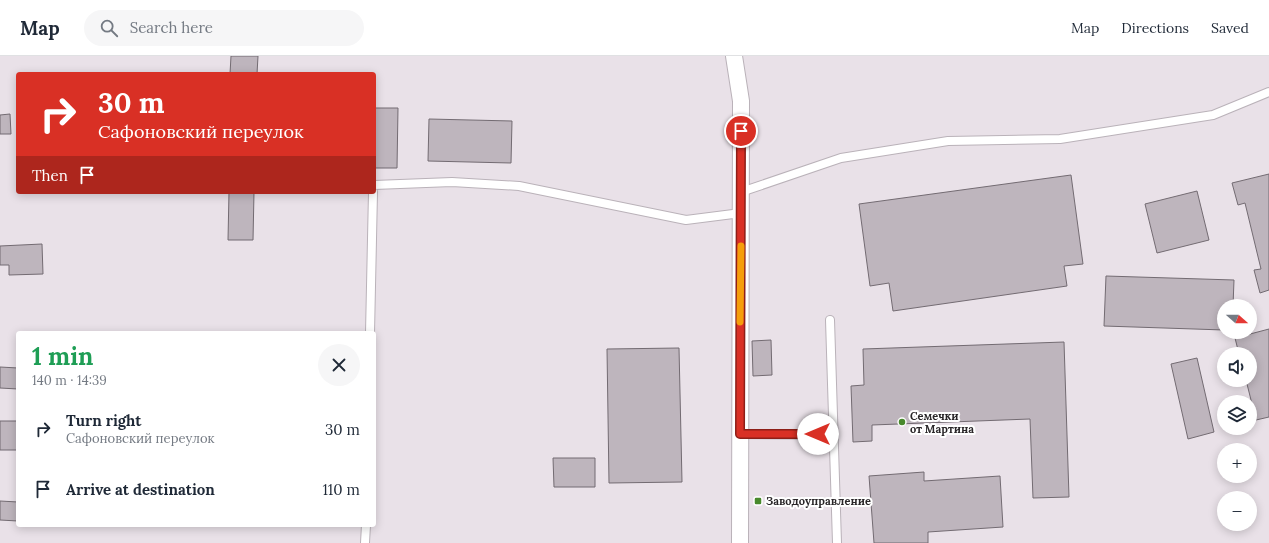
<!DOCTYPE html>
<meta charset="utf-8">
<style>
body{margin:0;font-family:Lora,serif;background:#f6f6f7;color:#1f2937;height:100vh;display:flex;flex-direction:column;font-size:15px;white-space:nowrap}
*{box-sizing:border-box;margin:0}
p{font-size:13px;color:#747a83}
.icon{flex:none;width:22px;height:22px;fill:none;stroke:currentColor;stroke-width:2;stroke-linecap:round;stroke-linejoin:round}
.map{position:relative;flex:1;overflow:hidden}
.sheet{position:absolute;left:16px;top:275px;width:360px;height:196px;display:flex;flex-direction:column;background:#fff;border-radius:4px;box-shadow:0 2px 10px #0003}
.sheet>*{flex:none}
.guide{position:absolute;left:16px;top:16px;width:360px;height:122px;border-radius:4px;box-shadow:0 2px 10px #0003;background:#d93025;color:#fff;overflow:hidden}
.needle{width:26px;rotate:111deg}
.buttons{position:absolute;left:1217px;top:243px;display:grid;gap:8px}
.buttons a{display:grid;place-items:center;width:40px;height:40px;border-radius:50%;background:#fff;box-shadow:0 2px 10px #0003;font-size:20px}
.pin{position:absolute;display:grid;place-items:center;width:34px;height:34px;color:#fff;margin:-17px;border:2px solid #fff;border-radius:50%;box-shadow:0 1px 4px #0007}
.me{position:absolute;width:44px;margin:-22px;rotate:270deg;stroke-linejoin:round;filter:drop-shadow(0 0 3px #0008)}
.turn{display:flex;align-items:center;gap:14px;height:84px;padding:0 16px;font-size:18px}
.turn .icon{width:52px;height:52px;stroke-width:2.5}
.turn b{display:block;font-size:28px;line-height:34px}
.then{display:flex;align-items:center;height:38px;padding:0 16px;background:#0003;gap:8px;font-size:15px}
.round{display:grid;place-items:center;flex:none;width:42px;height:42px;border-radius:21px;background:#f6f6f7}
.summary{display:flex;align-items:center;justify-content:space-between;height:68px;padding:0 16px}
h1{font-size:24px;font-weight:700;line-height:30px;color:#1e9e55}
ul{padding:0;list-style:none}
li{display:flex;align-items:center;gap:12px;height:60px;padding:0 16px}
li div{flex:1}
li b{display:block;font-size:15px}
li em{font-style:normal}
header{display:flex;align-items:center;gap:24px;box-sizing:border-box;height:56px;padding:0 20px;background:#fff;border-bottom:1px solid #e0e1e3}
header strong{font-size:19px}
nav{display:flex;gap:22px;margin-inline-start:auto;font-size:14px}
.search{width:280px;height:36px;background:#f6f6f7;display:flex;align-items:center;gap:10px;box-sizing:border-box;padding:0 14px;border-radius:22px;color:#747a83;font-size:15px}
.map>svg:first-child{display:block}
.building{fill:#beb5bd;stroke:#736b72}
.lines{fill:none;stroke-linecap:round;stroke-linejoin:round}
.service-casing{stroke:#bab2b9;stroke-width:10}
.minor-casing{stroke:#bab2b9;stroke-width:18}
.service{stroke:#fff;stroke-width:8}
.minor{stroke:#fff;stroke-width:16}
.route-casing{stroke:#8d1f18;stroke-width:10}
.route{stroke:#d93025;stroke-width:7}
.slow{stroke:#f59e0b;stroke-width:7}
.poi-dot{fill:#48892c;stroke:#fff;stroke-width:1.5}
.labels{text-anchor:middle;stroke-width:4;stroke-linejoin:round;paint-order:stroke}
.poi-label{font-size:11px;font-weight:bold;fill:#292628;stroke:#fff;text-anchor:start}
</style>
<header>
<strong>Map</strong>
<div class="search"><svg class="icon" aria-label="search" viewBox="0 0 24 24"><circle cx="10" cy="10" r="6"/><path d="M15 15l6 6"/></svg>Search here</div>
<nav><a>Map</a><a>Directions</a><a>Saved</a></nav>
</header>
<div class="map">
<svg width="1269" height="487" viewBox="0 0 1269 487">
<rect width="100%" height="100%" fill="#e9e1e8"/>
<g class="building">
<path d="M 231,0 L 258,0 L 257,18 L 230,18 Z"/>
<path d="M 374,52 L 398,52 L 397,112 L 374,112 Z"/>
<path d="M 10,58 L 11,78 L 0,78 L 0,59 Z"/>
<path d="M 429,63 L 512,65 L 511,107 L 428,105 Z"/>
<path d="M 1269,118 L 1269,234 L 1260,237 L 1254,214 L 1261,213 L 1245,147 L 1238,149 L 1232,127 Z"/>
<path d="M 1071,119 L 1083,208 L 1064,210 L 1067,230 L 893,255 L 889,227 L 870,230 L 859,148 Z"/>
<path d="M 1197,135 L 1209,184 L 1157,197 L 1145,148 Z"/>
<path d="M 229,136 L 254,136 L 253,184 L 228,184 Z"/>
<path d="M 295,136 L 333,136 L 332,137 Z"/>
<path d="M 42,188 L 43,218 L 9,219 L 9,209 L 0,209 L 0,190 Z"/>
<path d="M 1106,220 L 1234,224 L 1233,250 L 1224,250 L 1224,274 L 1104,270 Z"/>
<path d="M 1269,273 L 1269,361 L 1256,364 L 1246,324 L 1250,324 L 1250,298 L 1239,298 L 1235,282 Z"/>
<path d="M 771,284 L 772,319 L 753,320 L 752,285 Z"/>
<path d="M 1064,286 L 1069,441 L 1033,442 L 1030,363 L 872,369 L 872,385 L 853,386 L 851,330 L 864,329 L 863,293 Z"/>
<path d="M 679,292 L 682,426 L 609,427 L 607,293 Z"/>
<path d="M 1197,302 L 1214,376 L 1188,383 L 1171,308 Z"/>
<path d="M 0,311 L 18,312 L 18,333 L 0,332 Z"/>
<rect x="0" y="365" width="18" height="29"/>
<path d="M 553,402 L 595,402 L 595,431 L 554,431 Z"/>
<path d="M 924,416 L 924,425 L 1000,420 L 1003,471 L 928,476 L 928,487 L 874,487 L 869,420 Z"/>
<path d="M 0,445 L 18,446 L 18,465 L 0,464 Z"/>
</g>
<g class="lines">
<g class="service-casing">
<g id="service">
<path d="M 374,129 L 452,126 L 519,130 L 686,164 L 741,157"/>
<path d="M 741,136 L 841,102 L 948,85 L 1060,83 L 1213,59 L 1269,36"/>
<path d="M 830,264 L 837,487"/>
<path d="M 370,277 L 373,136"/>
<path d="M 740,378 L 834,379"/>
<path d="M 365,487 L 366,469"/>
</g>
</g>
<g class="minor-casing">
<path id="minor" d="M 734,0 L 741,45 L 740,487"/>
</g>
<use href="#service" class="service"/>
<use href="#minor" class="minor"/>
</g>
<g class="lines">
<g class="route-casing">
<path id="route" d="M 741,75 L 740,378 L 818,378"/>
</g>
<use href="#route" class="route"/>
<path class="slow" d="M 740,266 L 741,190"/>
</g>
<g class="poi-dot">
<circle cx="902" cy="366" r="4"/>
<rect x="754" y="441" width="8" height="8" rx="2"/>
</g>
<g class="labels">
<g class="poi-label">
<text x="910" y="364">Семечки<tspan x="910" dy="13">от Мартина</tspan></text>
<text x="766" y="449">Заводоуправление</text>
</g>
</g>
</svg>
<div class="buttons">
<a><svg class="needle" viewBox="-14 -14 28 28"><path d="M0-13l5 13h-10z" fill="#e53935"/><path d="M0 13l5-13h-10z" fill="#747a83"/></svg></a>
<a><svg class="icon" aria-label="sound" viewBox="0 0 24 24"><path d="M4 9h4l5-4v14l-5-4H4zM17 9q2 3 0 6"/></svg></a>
<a><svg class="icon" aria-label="layers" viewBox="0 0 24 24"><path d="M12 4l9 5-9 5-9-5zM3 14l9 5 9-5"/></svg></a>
<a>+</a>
<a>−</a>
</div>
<div class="pin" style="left:741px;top:75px;background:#d93025"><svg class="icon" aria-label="arrive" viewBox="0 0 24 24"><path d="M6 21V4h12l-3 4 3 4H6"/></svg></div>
<svg class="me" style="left:818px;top:378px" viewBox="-20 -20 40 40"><circle r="19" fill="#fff"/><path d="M0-13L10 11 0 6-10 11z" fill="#d93025"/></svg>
<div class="guide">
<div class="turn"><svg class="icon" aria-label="right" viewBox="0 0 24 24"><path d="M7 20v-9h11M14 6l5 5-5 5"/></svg><div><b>30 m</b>Сафоновский переулок</div></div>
<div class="then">Then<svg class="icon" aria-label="arrive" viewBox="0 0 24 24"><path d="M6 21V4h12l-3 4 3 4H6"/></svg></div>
</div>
<section class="sheet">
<div class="summary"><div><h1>1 min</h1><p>140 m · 14:39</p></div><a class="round"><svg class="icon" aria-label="close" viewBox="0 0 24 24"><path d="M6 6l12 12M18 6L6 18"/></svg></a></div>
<ul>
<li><svg class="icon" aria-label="right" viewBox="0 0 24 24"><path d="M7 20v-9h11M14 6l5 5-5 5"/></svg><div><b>Turn right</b><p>Сафоновский переулок</p></div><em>30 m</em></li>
<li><svg class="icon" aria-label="arrive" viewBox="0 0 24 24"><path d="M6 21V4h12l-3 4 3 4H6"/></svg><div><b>Arrive at destination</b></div><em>110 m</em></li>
</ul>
</section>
</div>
